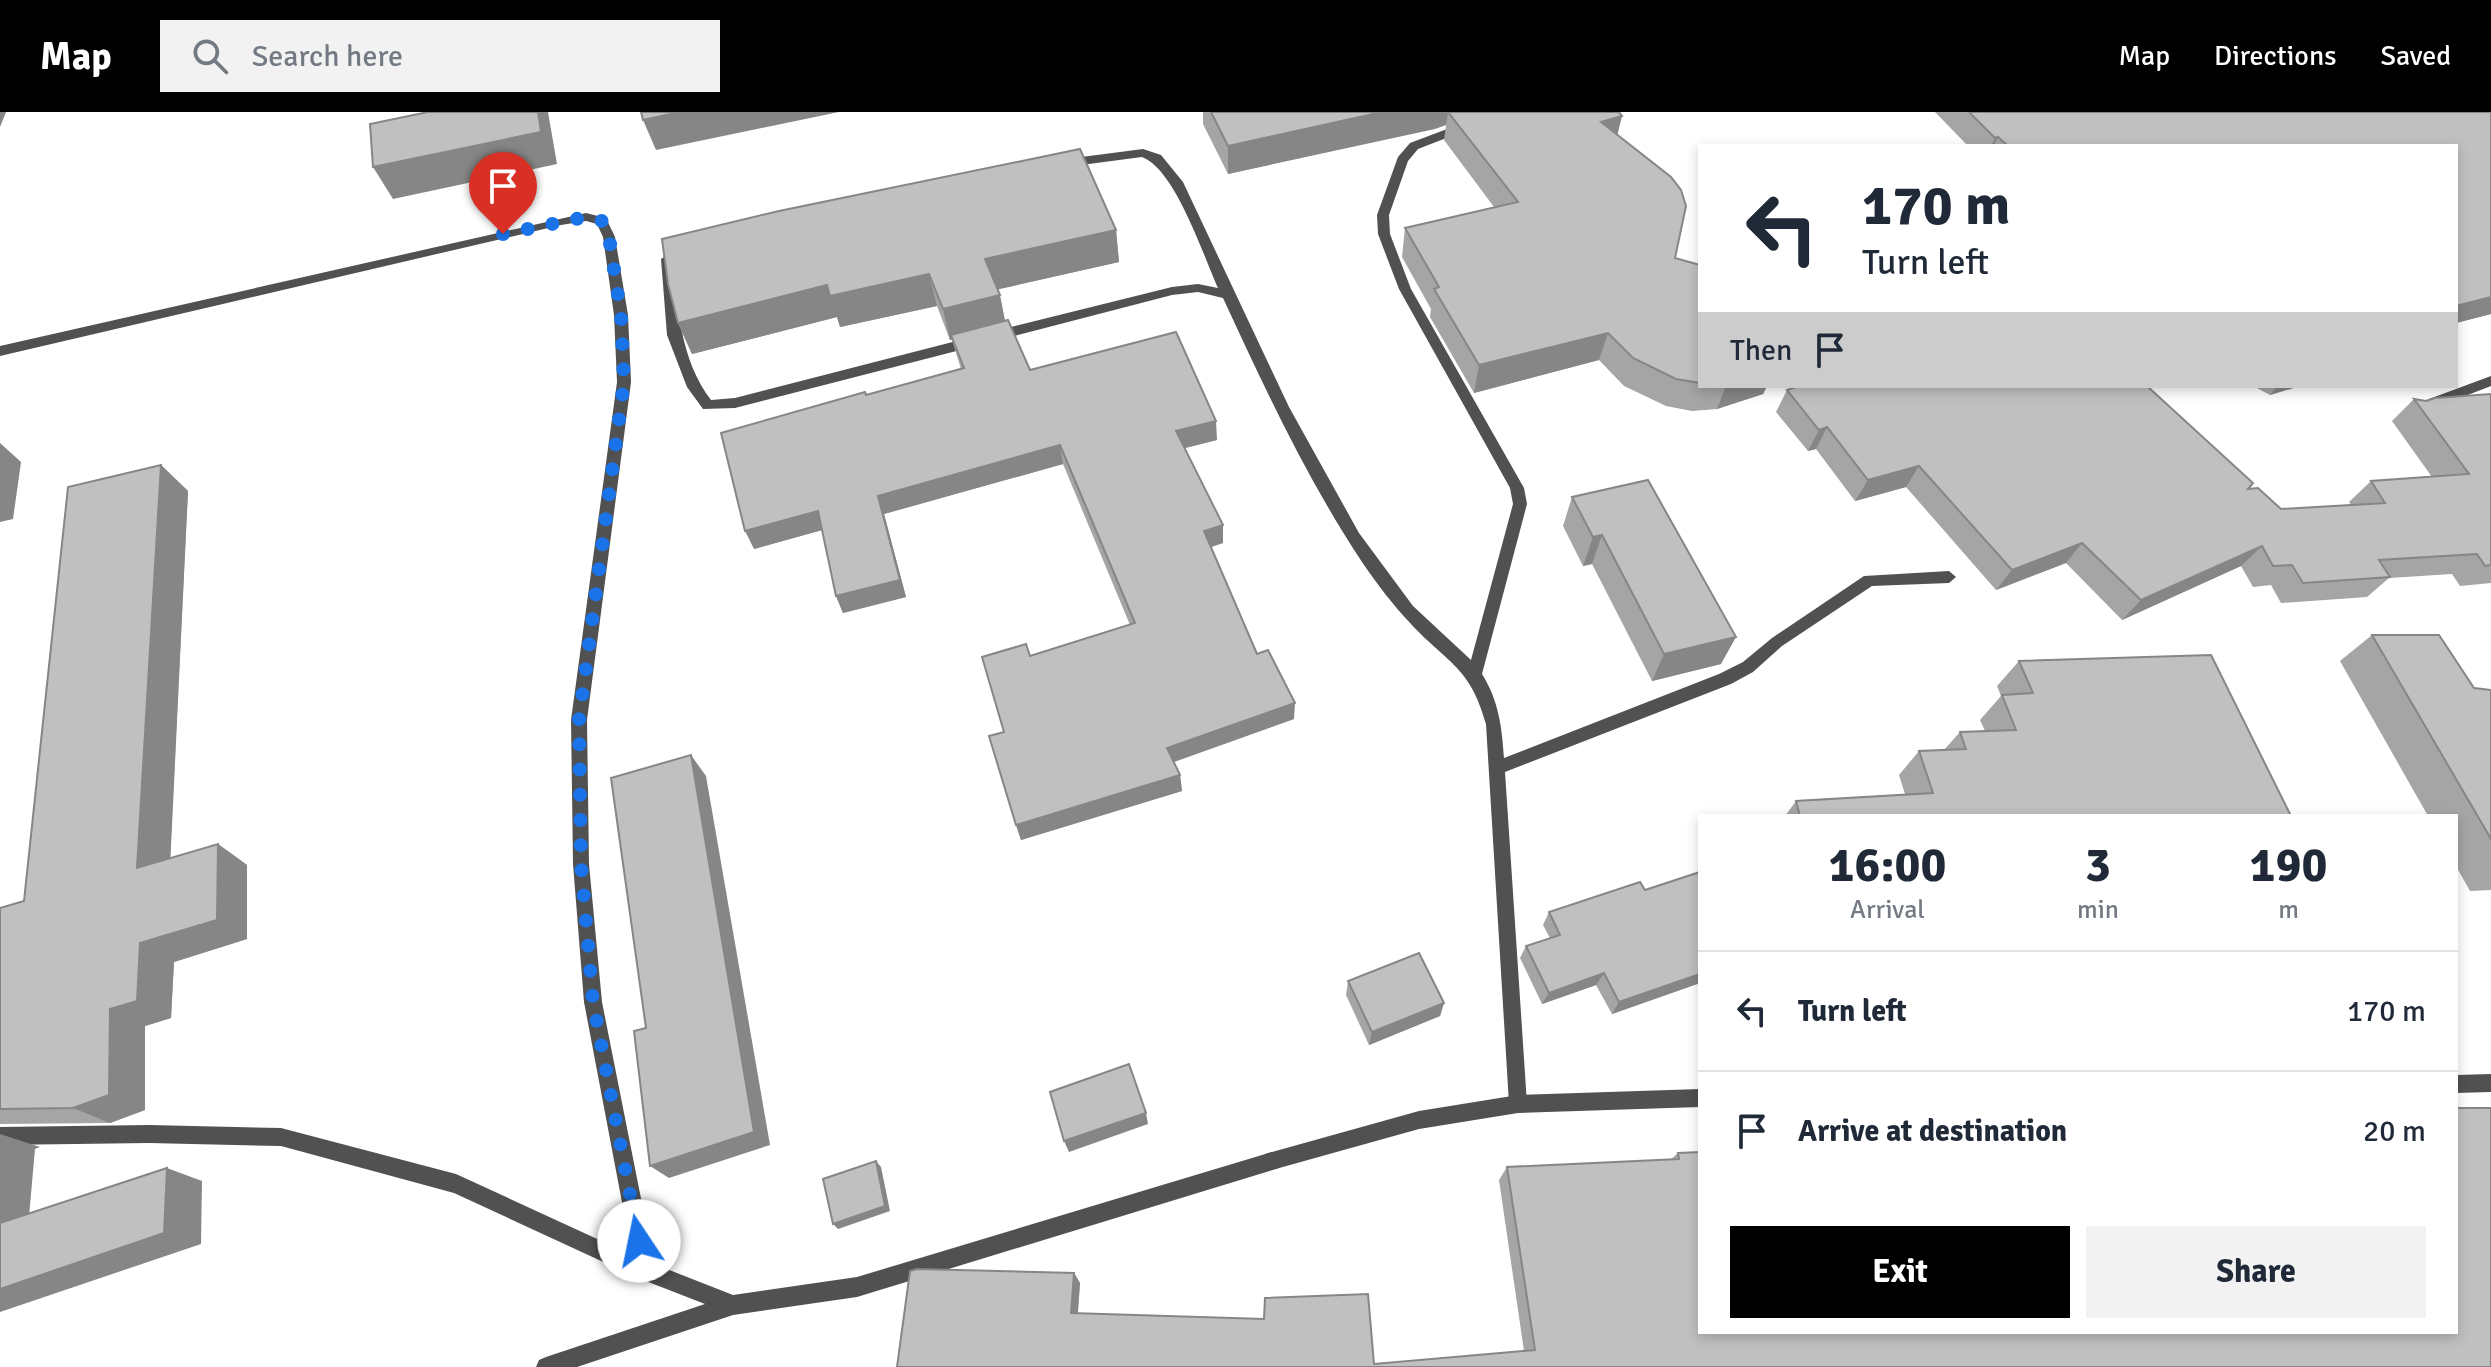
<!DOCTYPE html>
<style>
body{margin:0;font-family:Signika,sans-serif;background:#f2f2f3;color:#1f2937;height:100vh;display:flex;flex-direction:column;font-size:30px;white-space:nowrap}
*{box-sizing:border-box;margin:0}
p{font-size:26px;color:#747a83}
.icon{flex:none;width:44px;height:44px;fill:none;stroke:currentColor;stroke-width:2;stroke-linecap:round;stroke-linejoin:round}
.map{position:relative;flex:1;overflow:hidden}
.panel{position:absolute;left:1698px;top:702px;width:760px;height:520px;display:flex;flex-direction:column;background:#fff;border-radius:0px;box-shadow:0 4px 12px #0003}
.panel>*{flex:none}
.top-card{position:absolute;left:1698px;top:32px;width:760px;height:244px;border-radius:0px;box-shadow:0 4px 12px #0003;background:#fff;color:#1f2937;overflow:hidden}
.pin{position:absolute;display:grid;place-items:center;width:68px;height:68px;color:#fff;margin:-82px -34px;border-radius:50% 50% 50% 0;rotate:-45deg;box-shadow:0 0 8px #0007}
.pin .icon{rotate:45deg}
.me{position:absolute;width:88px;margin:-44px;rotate:349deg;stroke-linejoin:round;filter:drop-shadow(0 0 6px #0008)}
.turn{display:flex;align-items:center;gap:28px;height:168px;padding:0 32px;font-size:36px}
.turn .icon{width:104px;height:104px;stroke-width:2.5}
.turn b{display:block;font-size:56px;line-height:68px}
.then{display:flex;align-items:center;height:76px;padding:0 32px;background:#0003;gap:16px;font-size:30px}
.eta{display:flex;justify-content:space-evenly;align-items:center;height:136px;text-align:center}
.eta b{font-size:48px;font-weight:800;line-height:56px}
.button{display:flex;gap:16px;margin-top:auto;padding:16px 32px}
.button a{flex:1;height:92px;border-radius:0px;background:#000;color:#fff;font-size:32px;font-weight:800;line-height:92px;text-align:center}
.button a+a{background:#f2f2f3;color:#1f2937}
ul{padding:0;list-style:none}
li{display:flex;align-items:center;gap:24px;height:120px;padding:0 32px;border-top:2px solid #e0e1e3}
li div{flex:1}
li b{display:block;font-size:30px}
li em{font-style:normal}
header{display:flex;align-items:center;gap:48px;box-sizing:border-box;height:112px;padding:0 40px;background:#000;color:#fff}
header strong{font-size:38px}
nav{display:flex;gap:44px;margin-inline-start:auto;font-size:28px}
.search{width:560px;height:72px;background:#f2f2f3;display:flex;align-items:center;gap:20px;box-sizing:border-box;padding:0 28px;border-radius:0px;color:#747a83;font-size:30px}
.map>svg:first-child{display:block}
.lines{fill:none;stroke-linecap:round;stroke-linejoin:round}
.lane{fill:#515151;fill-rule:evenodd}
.street{fill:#515151;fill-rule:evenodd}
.wall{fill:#a5a5a5}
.shaded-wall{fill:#868686}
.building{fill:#c0c0c0;stroke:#868686;stroke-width:2}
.route{stroke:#1a73e8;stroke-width:14;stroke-dasharray:0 25.2}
</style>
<header>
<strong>Map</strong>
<div class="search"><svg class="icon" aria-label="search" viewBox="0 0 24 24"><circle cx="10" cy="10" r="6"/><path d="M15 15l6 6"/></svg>Search here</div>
<nav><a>Map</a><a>Directions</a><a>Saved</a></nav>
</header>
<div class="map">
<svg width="2491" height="1255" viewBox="0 0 2491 1255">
<rect width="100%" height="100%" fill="#fff"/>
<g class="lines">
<g class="lane">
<path d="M 1463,11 L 1469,15 L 1467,18 L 1418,37 L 1408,49 L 1389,103 L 1390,122 L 1411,177 L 1524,376 L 1527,392 L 1482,562 C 1499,589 1502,616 1504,646 L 1719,562 L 1743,550 L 1772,526 L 1864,464 L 1949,459 L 1956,465 L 1949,471 L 1872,474 L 1782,534 L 1753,560 L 1731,572 L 1505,660 L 1527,992 L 1525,999 L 1518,1001 L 1511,999 L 1509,992 L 1486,612 C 1470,554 1448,552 1411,512 C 1393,493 1377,472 1362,450 C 1307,367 1264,275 1223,186 L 1198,180 L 1172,183 L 995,229 L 988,224 L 995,219 L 1172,175 L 1198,172 L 1218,176 C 1203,143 1175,57 1142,45 L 1066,55 L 1060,51 L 1066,47 L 1143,37 L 1161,43 L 1183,70 L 1289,295 L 1359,421 L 1413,494 L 1471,548 L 1513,392 L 1510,376 L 1399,177 L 1378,122 L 1377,103 L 1398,45 L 1410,31 Z"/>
<path d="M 586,101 L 606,106 L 615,125 L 628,203 L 631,270 L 587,608 L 589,752 L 602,890 L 654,1152 L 733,1183 L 857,1165 L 1272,1040 L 1279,1042 L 1281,1049 L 1279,1056 L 857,1185 L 733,1203 L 577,1255 L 536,1255 L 539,1248 L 546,1245 L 705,1192 L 638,1166 L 454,1081 L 281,1034 L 149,1031 L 0,1033 L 0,1015 L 149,1013 L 281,1016 L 456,1062 L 632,1143 L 584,890 L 573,752 L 571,608 L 617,270 L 614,203 L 603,125 L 597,112 L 586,109 L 561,113 L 0,244 L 0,234 Z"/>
<path d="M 667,143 L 673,147 C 678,197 680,247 711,288 L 735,286 L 972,225 L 979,230 L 972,235 L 735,296 L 703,297 L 687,275 L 667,223 L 661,147 Z"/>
<path d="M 2491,264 L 2491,274 L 2434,296 L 2427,291 L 2429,287 Z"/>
</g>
<g class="street">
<path d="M 2491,962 L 2491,980 L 2456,981 L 2456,963 Z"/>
<path d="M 1700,977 L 1700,995 L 1518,1001 L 1419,1017 L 1272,1058 L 1265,1056 L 1263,1049 L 1265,1042 L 1272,1040 L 1419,999 L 1518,983 Z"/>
</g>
</g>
<g class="wall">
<path d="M 1203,0 L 1619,0 L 1617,22 L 1675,146 L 1700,153 L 1700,274 L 1767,274 L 1763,282 L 1717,297 L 1692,299 L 1666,294 L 1624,274 L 1599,248 L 1474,281 L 1430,205 L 1431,197 L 1402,145 L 1405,116 L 1494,95 L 1444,28 L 1446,13 L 1228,62 L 1203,12 Z"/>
<path d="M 1935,0 L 2491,0 L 2491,202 L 2456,211 L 2456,34 L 1968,34 Z"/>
<path d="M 1116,118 L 1119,150 L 998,177 L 1005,209 L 1030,258 L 1217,328 L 1185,336 L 1223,413 L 1223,431 L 1211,435 L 1257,542 L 1294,607 L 1174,650 L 1180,663 L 1182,679 L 1021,728 L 1016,713 L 1004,620 L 1030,544 L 1130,513 L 1063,352 L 884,402 L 906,485 L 843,501 L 836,484 L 822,418 L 754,437 L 866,283 L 961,257 L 952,228 L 950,228 L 937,194 L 840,215 L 837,205 L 692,242 L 678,211 Z"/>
<path d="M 2253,274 L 2300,274 L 2270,283 Z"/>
<path d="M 1787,278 L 2248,377 L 2281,397 L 2351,393 L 2349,390 L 2371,369 L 2432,365 L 2392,309 L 2414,287 L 2426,289 L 2491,282 L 2491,471 L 2460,474 L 2452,462 L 2389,466 L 2367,485 L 2281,491 L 2271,473 L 2253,475 L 2241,454 L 2122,508 L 2066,451 L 1996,478 L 1906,375 L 1855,389 L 1816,337 L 1808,339 L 1776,300 Z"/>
<path d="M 161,353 L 188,379 L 170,746 L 218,732 L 247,753 L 247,827 L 174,850 L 171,906 L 145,914 L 145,998 L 110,1011 L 0,1012 L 0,796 L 24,789 Z"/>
<path d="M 1572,385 L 1721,552 L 1652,569 L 1592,452 L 1583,454 L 1563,414 Z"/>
<path d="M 2372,523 L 2474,576 L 2491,578 L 2491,778 L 2470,779 L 2456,754 L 2456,704 L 2428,704 L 2340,549 Z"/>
<path d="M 2019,549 L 2291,704 L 1785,704 L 1796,689 L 1905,682 L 1899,663 L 1919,639 L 1944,638 L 1960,620 L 1985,619 L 1980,608 L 2001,584 L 1997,574 Z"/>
<path d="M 1700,760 L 1700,871 L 1612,902 L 1596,873 L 1542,892 L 1520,846 L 1526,834 L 1550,826 L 1543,813 L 1549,800 L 1645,778 Z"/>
<path d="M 1348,869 L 1444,891 L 1440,904 L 1369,933 L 1346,883 Z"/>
<path d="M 1678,1041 L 1700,1220 L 2491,1255 L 897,1255 L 1074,1161 L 1080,1171 L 1078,1201 L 1374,1252 L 1524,1239 L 1499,1068 L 1507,1055 L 1670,1048 Z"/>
</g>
<g class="shaded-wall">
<path d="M 0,0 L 6,0 L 0,15 Z"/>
<path d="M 538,0 L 548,0 L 557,52 L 393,87 L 373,55 Z"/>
<path d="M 680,0 L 839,0 L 656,38 L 643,8 Z"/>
<path d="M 1382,0 L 1448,0 L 1446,13 L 1435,17 L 1228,62 L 1228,34 Z"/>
<path d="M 1622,4 L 1615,33 L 1601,10 Z"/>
<path d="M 1998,25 L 1994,34 L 1991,34 L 1995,26 Z"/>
<path d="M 1116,118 L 1119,150 L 991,179 L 985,147 Z"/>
<path d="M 929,162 L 937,194 L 840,215 L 837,205 L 692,242 L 678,211 L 827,173 Z"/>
<path d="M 1000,183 L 1006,214 L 951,223 L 952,228 L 950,228 L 943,197 Z"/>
<path d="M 2491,185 L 2491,202 L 2456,211 L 2456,194 Z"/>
<path d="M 1608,221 L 1599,248 L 1474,281 L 1479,253 Z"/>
<path d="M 1726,274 L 1767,274 L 1763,282 L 1717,297 Z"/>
<path d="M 2278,274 L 2300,274 L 2270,283 Z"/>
<path d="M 1216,309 L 1217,328 L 1177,338 L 1176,319 Z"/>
<path d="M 1827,315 L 1816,337 L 1808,339 L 1819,318 Z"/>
<path d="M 0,331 L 21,350 L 13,407 L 0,410 Z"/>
<path d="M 1060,333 L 1063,352 L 884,402 L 906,485 L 843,501 L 836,484 L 878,384 Z"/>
<path d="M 161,353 L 188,379 L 169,776 L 137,756 Z"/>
<path d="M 1919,354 L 1906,375 L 1855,389 L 1868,368 Z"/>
<path d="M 818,399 L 826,417 L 754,437 L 745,419 Z"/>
<path d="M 1223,413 L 1223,431 L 1205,437 L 1204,419 Z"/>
<path d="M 1602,423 L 1592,452 L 1583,454 L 1593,425 Z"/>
<path d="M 2082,431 L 2066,451 L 1996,478 L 2012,458 Z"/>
<path d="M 2262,434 L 2241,454 L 2122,508 L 2141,488 Z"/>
<path d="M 1736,525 L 1721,552 L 1652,569 L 1664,542 Z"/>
<path d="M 1295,591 L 1294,607 L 1168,652 L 1167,636 Z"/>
<path d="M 691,643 L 706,664 L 770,1033 L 669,1066 L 650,1054 Z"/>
<path d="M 1180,663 L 1182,679 L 1021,728 L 1016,713 Z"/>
<path d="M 218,732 L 247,753 L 247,827 L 174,850 L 171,906 L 145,914 L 145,998 L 110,1011 L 73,996 L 110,897 L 140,831 Z"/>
<path d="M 1604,861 L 1596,873 L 1542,892 L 1549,881 Z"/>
<path d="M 1700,862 L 1700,871 L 1612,902 L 1619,890 Z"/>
<path d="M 1444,891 L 1440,904 L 1369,933 L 1372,920 Z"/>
<path d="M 1146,1001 L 1148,1012 L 1069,1040 L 1064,1029 Z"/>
<path d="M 0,1022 L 40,1035 L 35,1037 L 27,1127 L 0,1120 Z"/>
<path d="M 876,1049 L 881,1055 L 890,1099 L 838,1117 L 833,1112 Z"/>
<path d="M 167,1056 L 202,1069 L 201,1132 L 0,1200 L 0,1177 Z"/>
<path d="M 1074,1161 L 1080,1171 L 1077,1209 L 1071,1201 Z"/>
</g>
<g class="building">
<path d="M 428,0 L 538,0 L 541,20 L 373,55 L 370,12 Z"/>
<path d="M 641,0 L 680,0 L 643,8 Z"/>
<path d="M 1211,0 L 1382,0 L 1228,34 Z"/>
<path d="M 1448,0 L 1619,0 L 1622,4 L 1601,10 L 1671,65 L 1681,78 L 1686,94 L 1675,146 L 1700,153 L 1700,271 L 1676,267 L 1633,246 L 1608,221 L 1479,253 L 1434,177 L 1439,175 L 1405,116 L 1518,90 Z"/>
<path d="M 1969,0 L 2491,0 L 2491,185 L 2456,194 L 2456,34 L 2008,34 L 1998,25 L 1995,26 Z"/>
<path d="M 1080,37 L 1116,118 L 985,147 L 1000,183 L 943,197 L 929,162 L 830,184 L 827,173 L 678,211 L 668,172 L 662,127 L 779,99 Z"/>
<path d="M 1008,208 L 1030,258 L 1176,220 L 1216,309 L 1176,319 L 1223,413 L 1204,419 L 1257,542 L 1268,538 L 1295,591 L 1167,636 L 1180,663 L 1016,713 L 989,624 L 1004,620 L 982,545 L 1026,532 L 1030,544 L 1135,511 L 1060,333 L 878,384 L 900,468 L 836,484 L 818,399 L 745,419 L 721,321 L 865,280 L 866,283 L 964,256 L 951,223 Z"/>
<path d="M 1799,274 L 2147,274 L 2253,371 L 2248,377 L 2258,376 L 2281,397 L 2385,391 L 2371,369 L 2469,362 L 2414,287 L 2426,289 L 2435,286 L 2491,282 L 2491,453 L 2485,454 L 2477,442 L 2379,448 L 2390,465 L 2303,471 L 2292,453 L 2273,454 L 2262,434 L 2141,488 L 2082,431 L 2012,458 L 1919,354 L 1868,368 L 1827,315 L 1819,318 L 1787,278 Z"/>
<path d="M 161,353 L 137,756 L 218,732 L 217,808 L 140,831 L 137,889 L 110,897 L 109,983 L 73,996 L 0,997 L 0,796 L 24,789 L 68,375 Z"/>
<path d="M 1648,368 L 1736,525 L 1664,542 L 1602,423 L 1593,425 L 1572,385 Z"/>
<path d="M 2372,523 L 2439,523 L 2474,576 L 2491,578 L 2491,727 Z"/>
<path d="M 2211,543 L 2291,704 L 1800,704 L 1796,689 L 1933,681 L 1919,639 L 1966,637 L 1960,620 L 2016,618 L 2002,583 L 2033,581 L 2019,549 Z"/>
<path d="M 691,643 L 754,1020 L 650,1054 L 634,919 L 646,916 L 611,666 Z"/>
<path d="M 1700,760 L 1700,862 L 1619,890 L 1604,861 L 1549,881 L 1526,834 L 1560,823 L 1549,800 L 1640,770 L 1645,778 Z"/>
<path d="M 1419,841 L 1444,891 L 1372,920 L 1348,869 Z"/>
<path d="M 1129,952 L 1146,1001 L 1064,1029 L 1050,980 Z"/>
<path d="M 2456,996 L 2491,996 L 2491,1255 L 897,1255 L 910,1159 L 917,1157 L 1074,1161 L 1071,1201 L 1264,1207 L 1265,1186 L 1368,1182 L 1374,1252 L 1535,1238 L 1507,1055 L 1679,1047 L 1678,1041 L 1700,1040 L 1700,1220 L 2456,1220 Z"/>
<path d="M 876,1049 L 885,1094 L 833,1112 L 823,1067 Z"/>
<path d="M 167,1056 L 164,1121 L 0,1177 L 0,1111 Z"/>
</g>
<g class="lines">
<path class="route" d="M 503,122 L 586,105 L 602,109 L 609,125 L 621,203 L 624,270 L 579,608 L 581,752 L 593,890 L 639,1129"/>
</g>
</svg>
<div class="pin" style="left:503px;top:122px;background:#d93025"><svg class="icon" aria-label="arrive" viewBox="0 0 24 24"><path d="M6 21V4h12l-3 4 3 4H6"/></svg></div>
<svg class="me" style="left:639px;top:1129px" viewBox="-20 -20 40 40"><circle r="19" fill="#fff"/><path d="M0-13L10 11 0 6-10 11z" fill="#1a73e8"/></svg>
<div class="top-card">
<div class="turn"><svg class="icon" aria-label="left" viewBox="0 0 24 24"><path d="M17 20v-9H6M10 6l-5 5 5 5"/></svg><div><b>170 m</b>Turn left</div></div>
<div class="then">Then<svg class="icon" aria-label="arrive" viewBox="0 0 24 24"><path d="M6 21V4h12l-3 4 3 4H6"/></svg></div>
</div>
<section class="panel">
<div class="eta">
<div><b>16:00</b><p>Arrival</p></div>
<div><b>3</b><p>min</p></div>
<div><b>190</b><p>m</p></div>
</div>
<ul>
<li><svg class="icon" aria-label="left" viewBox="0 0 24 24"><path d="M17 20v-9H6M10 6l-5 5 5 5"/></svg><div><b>Turn left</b></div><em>170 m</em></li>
<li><svg class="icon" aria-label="arrive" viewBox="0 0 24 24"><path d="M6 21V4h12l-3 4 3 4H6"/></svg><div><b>Arrive at destination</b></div><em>20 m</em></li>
</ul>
<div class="button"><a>Exit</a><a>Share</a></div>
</section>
</div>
